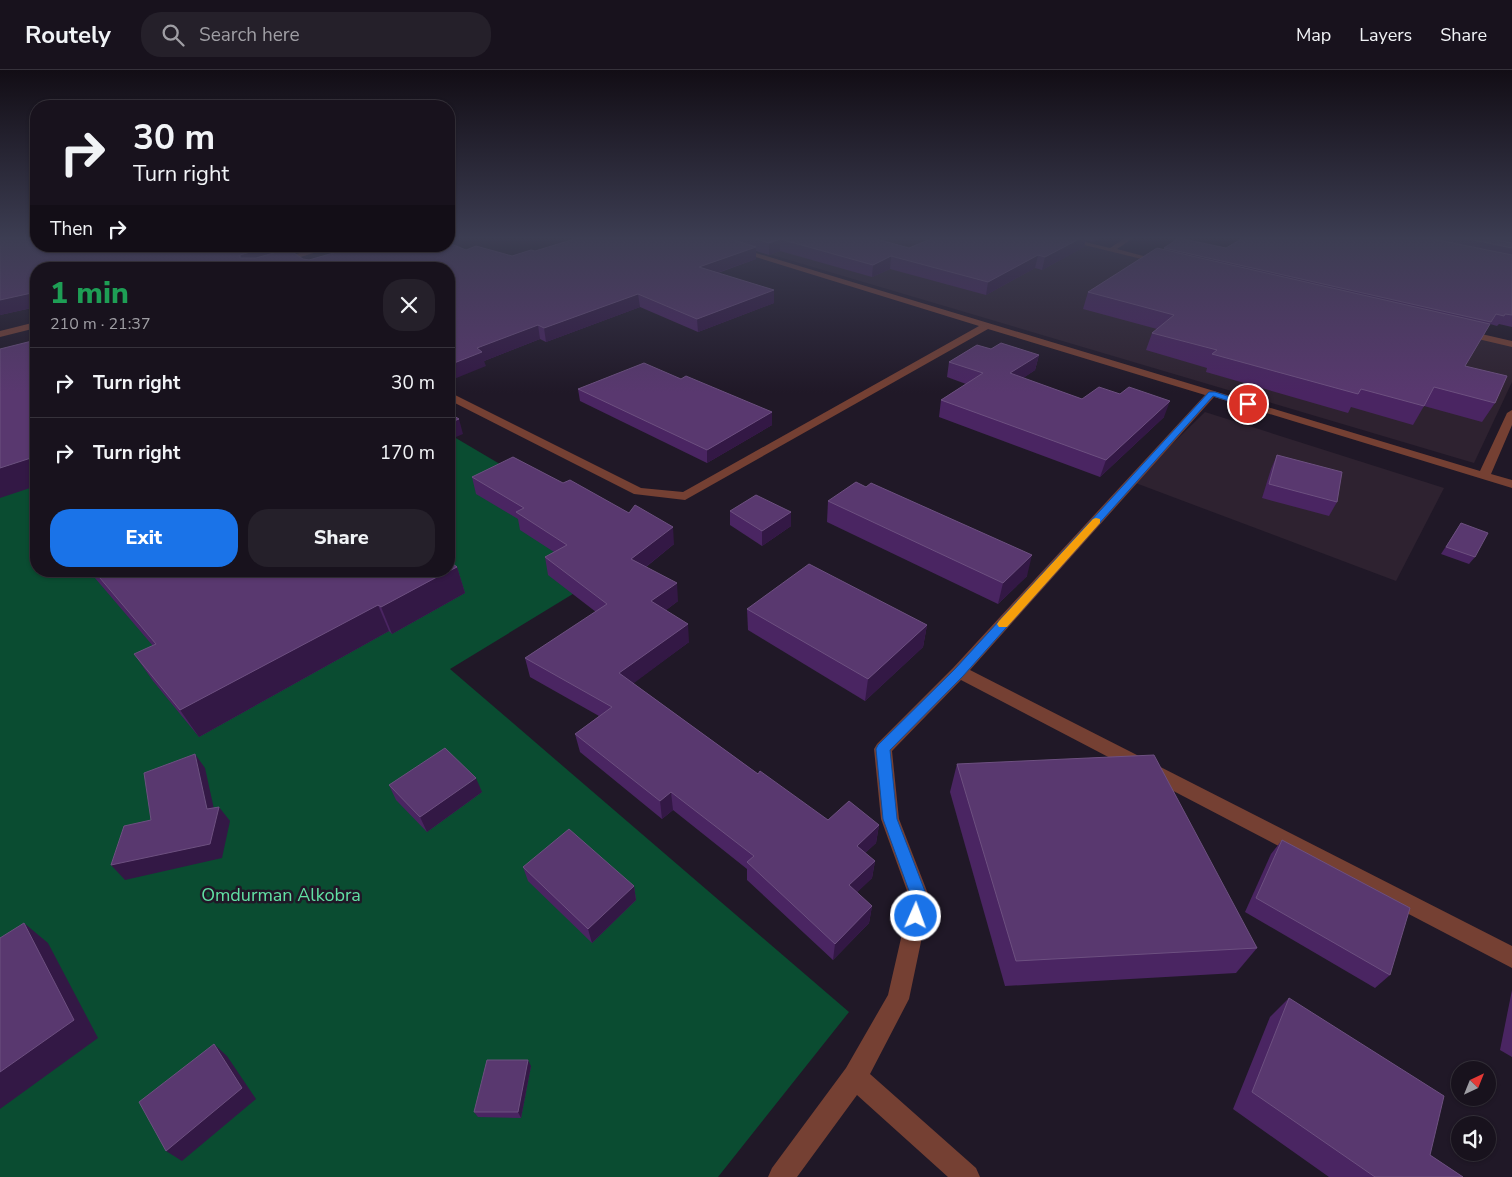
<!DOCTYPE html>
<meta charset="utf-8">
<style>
body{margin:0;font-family:"Nunito Sans",sans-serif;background:#25202a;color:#f1f3f6;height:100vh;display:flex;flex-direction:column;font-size:19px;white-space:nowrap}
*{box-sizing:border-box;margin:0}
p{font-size:16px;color:#9f9ea4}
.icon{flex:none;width:28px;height:28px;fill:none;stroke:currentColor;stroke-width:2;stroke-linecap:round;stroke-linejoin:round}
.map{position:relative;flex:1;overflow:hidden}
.sheet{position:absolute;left:30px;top:192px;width:425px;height:315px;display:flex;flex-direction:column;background:#18121d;border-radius:20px;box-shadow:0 1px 4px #0004,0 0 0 1px #36323b}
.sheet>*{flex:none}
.guide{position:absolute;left:30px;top:30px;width:425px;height:152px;border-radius:20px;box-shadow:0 1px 4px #0004,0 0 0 1px #36323b;background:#18121d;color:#f1f3f6;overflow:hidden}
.needle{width:32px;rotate:43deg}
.controls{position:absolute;left:1451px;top:991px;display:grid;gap:10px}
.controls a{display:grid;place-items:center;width:45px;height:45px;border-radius:50%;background:#18121d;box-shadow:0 1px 4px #0004,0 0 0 1px #36323b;font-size:25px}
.pin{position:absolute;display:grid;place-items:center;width:42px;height:42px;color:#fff;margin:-21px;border:2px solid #fff;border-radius:50%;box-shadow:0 1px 5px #0007}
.me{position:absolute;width:55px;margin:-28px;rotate:2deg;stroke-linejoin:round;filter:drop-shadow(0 0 4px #0008)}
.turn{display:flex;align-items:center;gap:18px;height:105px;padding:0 20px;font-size:22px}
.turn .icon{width:65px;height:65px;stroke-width:2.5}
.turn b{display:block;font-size:35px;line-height:42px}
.then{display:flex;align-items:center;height:48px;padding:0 20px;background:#0003;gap:10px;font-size:19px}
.round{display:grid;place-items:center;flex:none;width:52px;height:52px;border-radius:20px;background:#25202a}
.summary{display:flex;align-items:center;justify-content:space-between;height:85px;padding:0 20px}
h1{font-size:30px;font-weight:800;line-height:38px;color:#1e9e55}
.button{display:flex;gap:10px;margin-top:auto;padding:10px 20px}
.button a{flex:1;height:58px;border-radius:20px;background:#1a73e8;color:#fff;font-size:20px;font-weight:800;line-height:58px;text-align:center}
.button a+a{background:#25202a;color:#f1f3f6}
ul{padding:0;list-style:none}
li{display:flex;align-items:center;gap:15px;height:70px;padding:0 20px;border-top:1px solid #36323b}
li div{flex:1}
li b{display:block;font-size:19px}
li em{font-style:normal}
header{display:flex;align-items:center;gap:30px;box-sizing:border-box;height:70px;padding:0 25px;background:#18121d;border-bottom:1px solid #36323b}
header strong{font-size:24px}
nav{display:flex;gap:28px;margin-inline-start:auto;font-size:18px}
.search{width:350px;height:45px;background:#25202a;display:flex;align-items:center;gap:12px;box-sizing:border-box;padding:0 18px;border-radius:20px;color:#9f9ea4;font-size:19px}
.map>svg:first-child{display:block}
.education{fill:#2e2230}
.green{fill:#0a4c31}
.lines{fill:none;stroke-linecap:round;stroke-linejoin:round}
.minor{fill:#754033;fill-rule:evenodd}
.wall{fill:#4a2562}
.shaded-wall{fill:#331845}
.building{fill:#59386f;stroke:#6d5080}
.route{fill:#1a73e8;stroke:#114b97}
.slow{fill:#f59e0b}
.labels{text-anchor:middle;stroke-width:5;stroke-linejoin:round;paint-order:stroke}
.near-park-label{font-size:18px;fill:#61e1a4;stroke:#201827}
</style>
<header>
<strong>Routely</strong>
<div class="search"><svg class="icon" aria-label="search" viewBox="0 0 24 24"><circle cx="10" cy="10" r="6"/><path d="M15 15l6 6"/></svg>Search here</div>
<nav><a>Map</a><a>Layers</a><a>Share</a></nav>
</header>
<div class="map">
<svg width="1512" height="1107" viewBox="0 0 1512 1107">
<rect width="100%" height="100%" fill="#201827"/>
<g class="education">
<path d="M 715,168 L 1056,168 L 1512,273 L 1512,312 L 1474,393 Z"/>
<path d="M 1205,342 L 1444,418 L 1396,511 L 1133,412 Z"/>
</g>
<path class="green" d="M 36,277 L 36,501 L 449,501 L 449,364 L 645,480 L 450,599 L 849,942 L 718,1107 L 0,1107 L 0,287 Z"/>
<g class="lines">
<g class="minor">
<path d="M 694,168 L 706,168 L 1480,401 L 1507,343 L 1512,340 L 1512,355 L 1491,404 L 1512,410 L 1512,418 L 1214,327 L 970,600 L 1512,876 L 1512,898 L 961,610 L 892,681 L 899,749 L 930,829 L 909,929 L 870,1004 L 976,1098 L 980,1107 L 948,1107 L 857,1025 L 797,1107 L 768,1107 L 772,1098 L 846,998 L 888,925 L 910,829 L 881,749 L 874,679 L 877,674 L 953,598 L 1205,325 L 988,259 L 685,430 L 634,424 L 449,330 L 449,323 L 453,324 L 641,418 L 683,422 L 979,256 Z"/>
<path d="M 1056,168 L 1069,168 L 1110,178 L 1125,168 L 1133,168 L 1117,179 L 1166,192 L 1162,194 Z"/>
<path d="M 324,176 L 337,176 L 260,199 L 246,199 Z"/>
<path d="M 36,252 L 36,258 L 0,267 L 0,261 Z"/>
<path d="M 1464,260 L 1512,271 L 1512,277 L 1461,265 L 1461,261 Z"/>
</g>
</g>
<g class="wall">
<path d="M 578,168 L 873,168 L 909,178 L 933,168 L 1100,168 L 1093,172 L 1086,170 L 1084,177 L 1042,200 L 1035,198 L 986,225 L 890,199 L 872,207 L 780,181 L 769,185 L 756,181 L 756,189 L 718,203 L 774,233 L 698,262 L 640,237 L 546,272 L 540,269 L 484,291 L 486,296 L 449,199 L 36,199 L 36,237 L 0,245 L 36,176 L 282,176 L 283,180 L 303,189 L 309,190 L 466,180 L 512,186 L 535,181 Z"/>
<path d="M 1243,168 L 1512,168 L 1512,257 L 1499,254 L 1497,256 L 1490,254 L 1465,296 L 1495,333 L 1482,352 L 1424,336 L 1413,355 L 1351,337 L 1348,343 L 1206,302 L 1207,298 L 1146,280 L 1152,263 L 1157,259 L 1083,239 L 1088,222 L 1164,179 L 1164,178 L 1226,178 Z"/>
<path d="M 991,279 L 1039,285 L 1035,300 L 1023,308 L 1082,329 L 1164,347 L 1100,407 L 939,347 L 941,330 L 966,314 L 947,307 L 949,292 Z"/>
<path d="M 578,319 L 772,355 L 707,393 L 580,331 Z"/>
<path d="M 1277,385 L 1337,432 L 1329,446 L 1262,428 L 1271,399 Z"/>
<path d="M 472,407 L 674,474 L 646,497 L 678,531 L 666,540 L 689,572 L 633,613 L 758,704 L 828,750 L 879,755 L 876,773 L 865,783 L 875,791 L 872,808 L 857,822 L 872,836 L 869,853 L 833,890 L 747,810 L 747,799 L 673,740 L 662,749 L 580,682 L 575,664 L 599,646 L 530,607 L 525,588 L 596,542 L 548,505 L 545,487 L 554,482 L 520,460 L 518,449 L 476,424 Z"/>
<path d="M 828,431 L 1027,506 L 998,534 L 827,452 Z"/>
<path d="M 730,441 L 791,442 L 791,456 L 762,476 L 730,455 Z"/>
<path d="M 1461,453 L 1475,487 L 1469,494 L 1441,484 Z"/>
<path d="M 457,497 L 465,523 L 392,564 L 389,561 L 199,667 L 153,611 L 134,584 L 153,576 L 89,501 L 289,501 L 293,505 Z"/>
<path d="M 747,539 L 927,555 L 923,577 L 865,631 L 748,560 Z"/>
<path d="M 957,694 L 1257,878 L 1236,903 L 1005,916 L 950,722 Z"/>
<path d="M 389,715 L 482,722 L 427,762 L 396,730 Z"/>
<path d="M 1282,770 L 1390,905 L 1375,918 L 1245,842 L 1271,784 Z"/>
<path d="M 523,797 L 634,816 L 636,830 L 592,873 L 528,811 Z"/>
<path d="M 1512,920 L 1512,987 L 1500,980 Z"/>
<path d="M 1289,928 L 1430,1085 L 1463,1107 L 1329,1107 L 1233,1039 L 1270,947 Z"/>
<path d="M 531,996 L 521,1048 L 478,1047 L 474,1042 Z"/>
</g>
<g class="shaded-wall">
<path d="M 1081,168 L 1086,168 L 1084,177 L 1042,200 L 1045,187 Z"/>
<path d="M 1094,168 L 1100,168 L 1093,172 Z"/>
<path d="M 780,169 L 780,181 L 769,185 L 769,173 Z"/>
<path d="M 270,176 L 282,176 L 285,186 L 245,199 L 240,188 L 240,185 Z"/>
<path d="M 756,177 L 756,189 L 699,209 L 699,197 Z"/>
<path d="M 1038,185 L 1035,198 L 986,225 L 988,212 Z"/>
<path d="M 891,186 L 890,199 L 872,207 L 873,195 Z"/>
<path d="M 774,220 L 774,233 L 698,262 L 697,249 Z"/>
<path d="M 36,222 L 36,237 L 0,245 L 0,230 Z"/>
<path d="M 638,224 L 640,237 L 546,272 L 544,258 Z"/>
<path d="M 538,255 L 540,269 L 484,291 L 486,296 L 449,311 L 449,295 L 477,278 Z"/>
<path d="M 1039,285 L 1035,300 L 1007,319 L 1010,303 Z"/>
<path d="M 1170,331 L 1164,347 L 1100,407 L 1106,390 Z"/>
<path d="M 772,342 L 772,355 L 707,393 L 707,380 Z"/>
<path d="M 459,349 L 463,364 L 449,370 L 449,353 Z"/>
<path d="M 34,387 L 36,390 L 36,416 L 0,428 L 0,398 Z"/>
<path d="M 791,442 L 791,456 L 762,476 L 762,461 Z"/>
<path d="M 673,457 L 674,474 L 633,507 L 631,489 Z"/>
<path d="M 1032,485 L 1027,506 L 998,534 L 1003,513 Z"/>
<path d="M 457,497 L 465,523 L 392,564 L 381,537 Z"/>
<path d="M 677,513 L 678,531 L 653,550 L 651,531 Z"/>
<path d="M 378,535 L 389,561 L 199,667 L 180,640 Z"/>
<path d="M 688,554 L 689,572 L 622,622 L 619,603 Z"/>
<path d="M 927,555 L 923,577 L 865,631 L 868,609 Z"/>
<path d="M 195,684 L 205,698 L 216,748 L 219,737 L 230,751 L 222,788 L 125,810 L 111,795 L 207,739 Z"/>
<path d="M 476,708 L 482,722 L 427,762 L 420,747 Z"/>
<path d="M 671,722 L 673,740 L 662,749 L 660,731 Z"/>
<path d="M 879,755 L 876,773 L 854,793 L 857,776 Z"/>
<path d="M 875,791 L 872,808 L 846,833 L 849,815 Z"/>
<path d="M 634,816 L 636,830 L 592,873 L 588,859 Z"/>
<path d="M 872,836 L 869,853 L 833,890 L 835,874 Z"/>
<path d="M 24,853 L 48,873 L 98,968 L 0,1039 L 0,1002 Z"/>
<path d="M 214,974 L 227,986 L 256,1029 L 182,1091 L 166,1081 Z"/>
<path d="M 528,990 L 531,996 L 521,1048 L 518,1042 Z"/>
</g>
<g class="building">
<path d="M 0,168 L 36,168 L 36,176 L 270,176 L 240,185 L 240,188 L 256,188 L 288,179 L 303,189 L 309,190 L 358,176 L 449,176 L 449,173 L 466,180 L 476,176 L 512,186 L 531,180 L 535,181 L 578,168 L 727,168 L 756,177 L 699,197 L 774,220 L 697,249 L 638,224 L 544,258 L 538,255 L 477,278 L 482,282 L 449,295 L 449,199 L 36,199 L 36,222 L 0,230 Z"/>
<path d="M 753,168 L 873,168 L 909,178 L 933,168 L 1081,168 L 1045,187 L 1038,185 L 988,212 L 891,186 L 873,195 L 780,169 L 769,173 Z"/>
<path d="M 1179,168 L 1226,178 L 1243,168 L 1428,168 L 1512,185 L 1512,245 L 1505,244 L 1504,246 L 1496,244 L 1491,252 L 1164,178 Z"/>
<path d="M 1464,168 L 1486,168 L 1512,173 L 1512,178 Z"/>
<path d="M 1157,178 L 1490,254 L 1465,296 L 1507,306 L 1495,333 L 1434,317 L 1424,336 L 1361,319 L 1358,324 L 1212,284 L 1217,280 L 1152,263 L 1174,245 L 1088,222 Z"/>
<path d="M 36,270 L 36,389 L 34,387 L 0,398 L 0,279 Z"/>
<path d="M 1001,273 L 1039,285 L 1010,303 L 1082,329 L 1099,317 L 1120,324 L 1129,317 L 1170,331 L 1106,390 L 941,330 L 983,303 L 949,292 L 977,275 L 991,279 Z"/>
<path d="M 644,293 L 681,309 L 686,306 L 772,342 L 707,380 L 578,319 Z"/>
<path d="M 449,343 L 459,349 L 449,353 Z"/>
<path d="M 1277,385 L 1342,402 L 1337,432 L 1269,414 Z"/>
<path d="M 513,387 L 563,413 L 570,410 L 629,443 L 635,435 L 673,457 L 631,489 L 677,513 L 651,531 L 688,554 L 619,603 L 758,704 L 760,701 L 828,750 L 849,731 L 879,755 L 857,776 L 875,791 L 849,815 L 872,836 L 835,874 L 747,792 L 754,786 L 671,722 L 660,731 L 575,664 L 612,637 L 525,588 L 607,534 L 545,487 L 567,475 L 516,442 L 524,438 L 472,407 Z"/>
<path d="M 856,412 L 866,417 L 871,413 L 1032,485 L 1003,513 L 828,431 Z"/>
<path d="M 756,425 L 791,442 L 762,461 L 730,441 Z"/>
<path d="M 1461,453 L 1488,463 L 1475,487 L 1446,477 Z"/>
<path d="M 449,491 L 457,497 L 449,501 Z"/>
<path d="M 809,494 L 927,555 L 868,609 L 747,539 Z"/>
<path d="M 94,501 L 289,501 L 293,505 L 302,501 L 448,501 L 381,537 L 378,535 L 180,640 L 134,584 L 156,574 Z"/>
<path d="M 445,678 L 476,708 L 420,747 L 389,715 Z"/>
<path d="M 195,684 L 207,739 L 219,737 L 210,774 L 111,795 L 124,756 L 151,750 L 144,703 Z"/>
<path d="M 1154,685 L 1257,878 L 1016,891 L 957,694 Z"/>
<path d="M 569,759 L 634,816 L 588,859 L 523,797 Z"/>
<path d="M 1282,770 L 1410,838 L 1390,905 L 1256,828 Z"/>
<path d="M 24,853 L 74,950 L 0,1002 L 0,868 Z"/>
<path d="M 1289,928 L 1444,1026 L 1430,1085 L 1463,1107 L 1375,1107 L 1252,1022 Z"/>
<path d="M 214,974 L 242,1018 L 166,1081 L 139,1032 Z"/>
<path d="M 487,990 L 528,990 L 518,1042 L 474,1042 Z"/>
</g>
<linearGradient id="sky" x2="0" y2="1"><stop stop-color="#120d15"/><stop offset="0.52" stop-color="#3c3d52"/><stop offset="1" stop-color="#3c3d52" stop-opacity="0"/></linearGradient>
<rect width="1512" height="323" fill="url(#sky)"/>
<path class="route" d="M 1209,322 L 1215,322 L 1252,334 L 1248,337 L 1213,326 L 963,606 L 890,680 L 897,749 L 928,829 L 922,851 L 916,853 L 911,851 L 908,846 L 912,829 L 883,749 L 876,679 L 878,675 L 955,599 Z"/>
<path class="slow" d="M 1096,448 L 1100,449 L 1100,453 L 1007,557 L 999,557 L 997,554 L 999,551 L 1093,449 Z"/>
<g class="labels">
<g class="near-park-label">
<text x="281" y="831">Omdurman Alkobra</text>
</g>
</g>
</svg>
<div class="controls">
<a><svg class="needle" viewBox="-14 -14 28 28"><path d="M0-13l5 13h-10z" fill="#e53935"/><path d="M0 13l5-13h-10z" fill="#9f9ea4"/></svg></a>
<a><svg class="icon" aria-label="sound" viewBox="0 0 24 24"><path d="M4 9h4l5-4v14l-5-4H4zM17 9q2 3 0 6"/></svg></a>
</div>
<div class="pin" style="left:1248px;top:334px;background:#d93025"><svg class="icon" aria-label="arrive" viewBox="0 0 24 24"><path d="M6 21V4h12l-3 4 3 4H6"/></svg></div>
<svg class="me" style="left:916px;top:846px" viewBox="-20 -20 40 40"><circle r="17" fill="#1a73e8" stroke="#fff" stroke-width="3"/><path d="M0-11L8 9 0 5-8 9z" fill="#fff"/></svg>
<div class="guide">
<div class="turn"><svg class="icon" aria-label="right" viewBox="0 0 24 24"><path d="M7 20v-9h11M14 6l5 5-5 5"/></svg><div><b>30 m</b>Turn right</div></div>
<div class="then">Then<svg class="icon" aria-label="right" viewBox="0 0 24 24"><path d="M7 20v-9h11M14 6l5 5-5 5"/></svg></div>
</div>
<section class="sheet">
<div class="summary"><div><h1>1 min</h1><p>210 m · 21:37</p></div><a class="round"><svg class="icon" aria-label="close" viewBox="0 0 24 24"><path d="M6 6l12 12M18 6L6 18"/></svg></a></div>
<ul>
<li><svg class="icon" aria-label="right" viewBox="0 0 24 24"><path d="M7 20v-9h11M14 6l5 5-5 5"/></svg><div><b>Turn right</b></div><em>30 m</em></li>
<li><svg class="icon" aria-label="right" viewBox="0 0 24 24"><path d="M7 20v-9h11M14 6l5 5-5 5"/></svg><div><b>Turn right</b></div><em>170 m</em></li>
</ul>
<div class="button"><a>Exit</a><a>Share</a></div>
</section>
</div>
